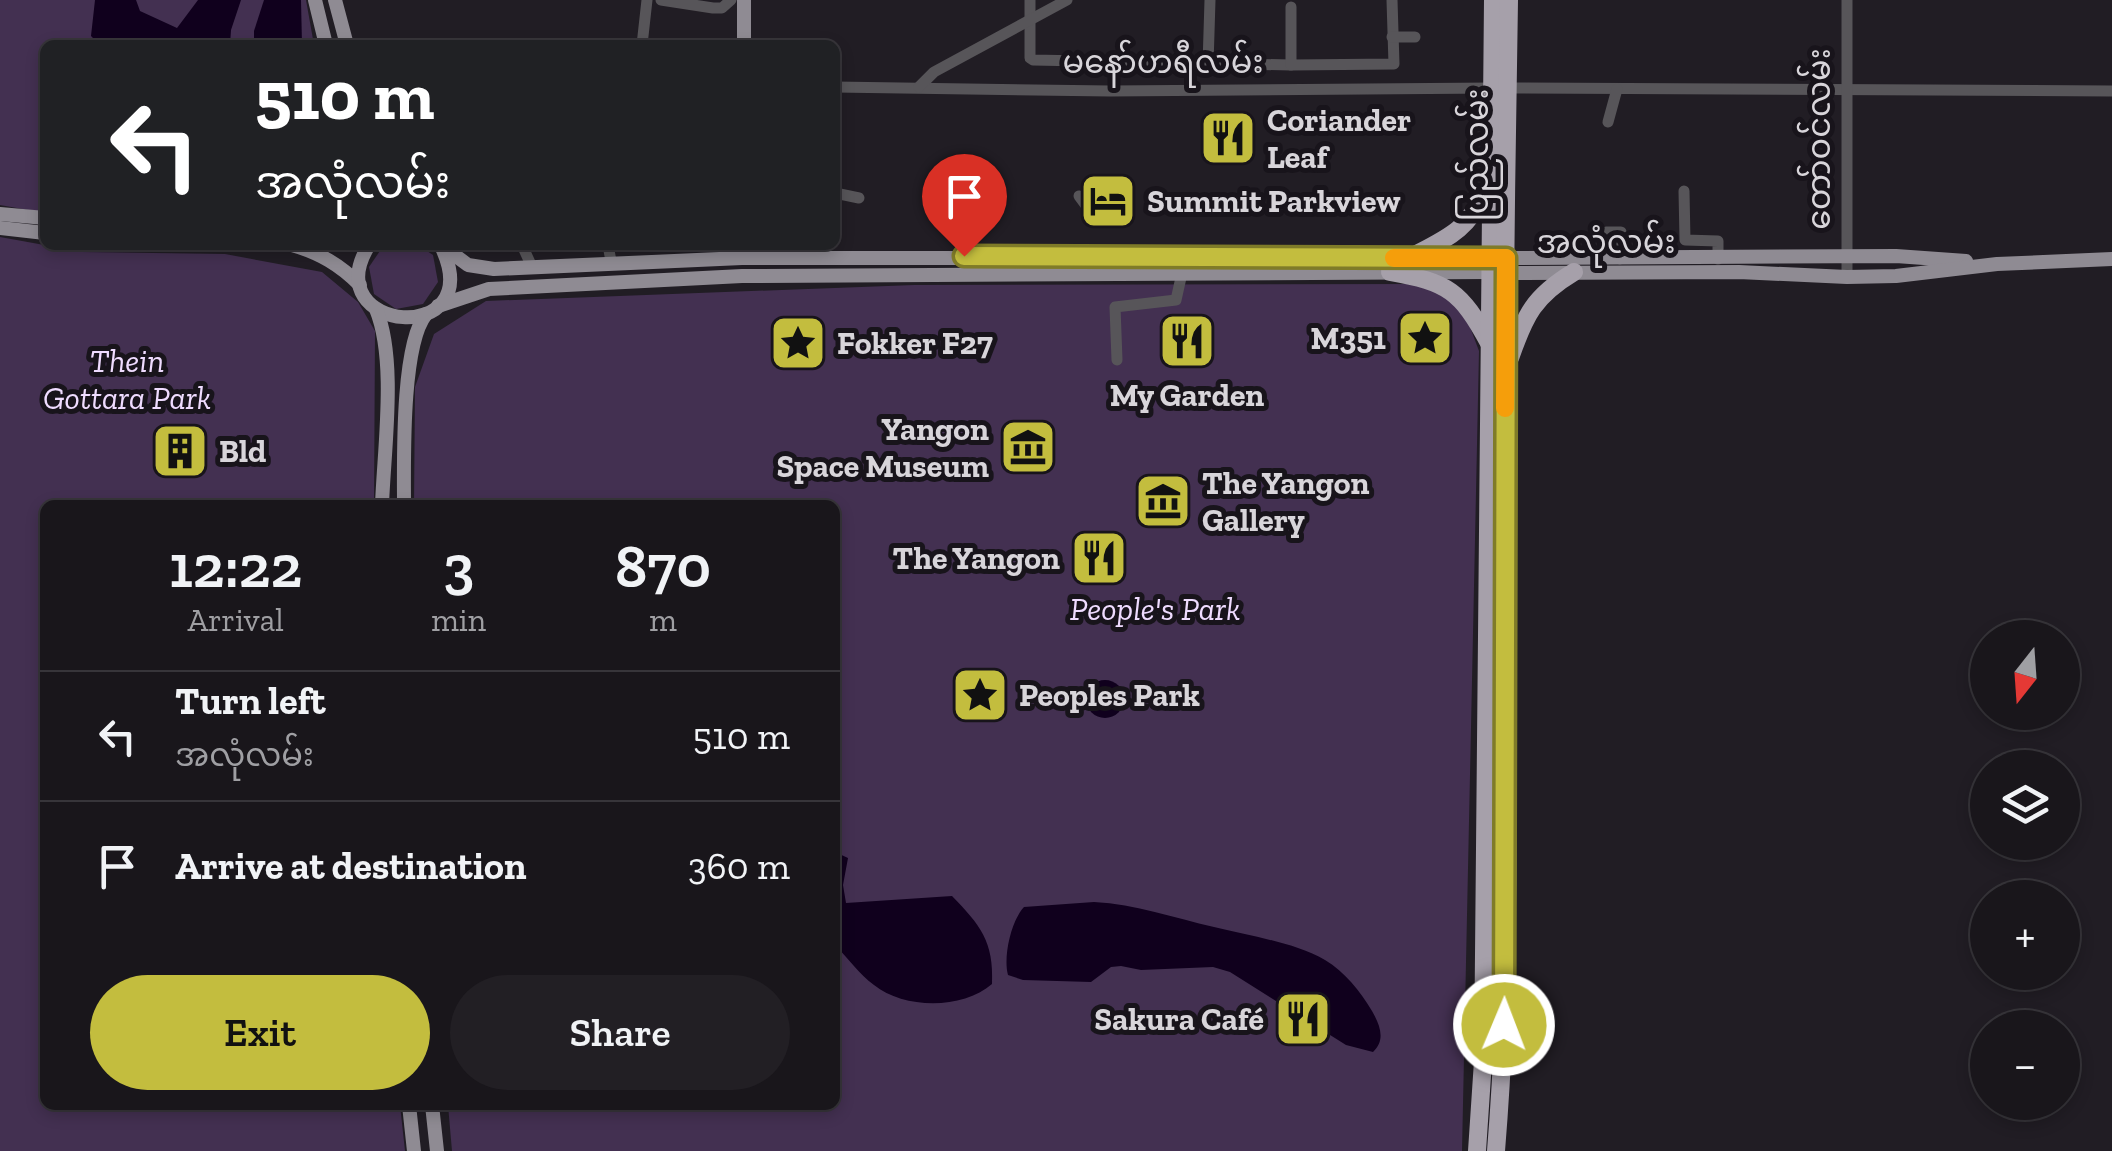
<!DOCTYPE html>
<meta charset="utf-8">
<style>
body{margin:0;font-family:"Zilla Slab","Noto Sans Myanmar",serif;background:#221f24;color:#f1f3f6;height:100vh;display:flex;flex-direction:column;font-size:38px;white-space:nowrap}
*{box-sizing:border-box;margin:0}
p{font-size:32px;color:#9f9fa3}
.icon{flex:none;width:55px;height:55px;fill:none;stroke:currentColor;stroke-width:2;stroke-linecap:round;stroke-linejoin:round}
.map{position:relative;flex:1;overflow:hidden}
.drawer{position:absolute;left:40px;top:500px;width:800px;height:610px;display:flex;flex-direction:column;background:#19161b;border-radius:15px;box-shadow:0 5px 15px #0003,0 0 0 2px #37353a}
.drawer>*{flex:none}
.banner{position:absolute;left:40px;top:40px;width:800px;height:210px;border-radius:15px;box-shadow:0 5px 15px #0003,0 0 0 2px #37353a;background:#202124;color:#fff;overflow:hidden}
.needle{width:65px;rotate:197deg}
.fabs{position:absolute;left:1970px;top:620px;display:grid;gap:20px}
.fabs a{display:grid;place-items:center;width:110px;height:110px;border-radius:50%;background:#19161b;box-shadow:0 5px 15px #0003,0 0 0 2px #37353a;font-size:50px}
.pin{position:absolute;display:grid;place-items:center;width:85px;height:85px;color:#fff;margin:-102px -42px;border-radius:50% 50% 50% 0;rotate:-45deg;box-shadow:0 0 10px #0007}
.pin .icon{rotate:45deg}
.me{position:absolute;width:110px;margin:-55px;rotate:1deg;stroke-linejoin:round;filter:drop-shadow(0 0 8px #0008)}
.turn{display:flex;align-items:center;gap:35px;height:210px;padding:0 50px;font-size:45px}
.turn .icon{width:130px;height:130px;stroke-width:2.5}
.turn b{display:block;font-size:70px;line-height:85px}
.eta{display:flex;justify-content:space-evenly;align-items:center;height:170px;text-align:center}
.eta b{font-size:60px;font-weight:600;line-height:70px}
.action{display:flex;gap:20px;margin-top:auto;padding:20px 50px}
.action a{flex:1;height:115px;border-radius:60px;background:#c3bd3e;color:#111;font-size:40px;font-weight:600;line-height:115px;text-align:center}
.action a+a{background:#221f24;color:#f1f3f6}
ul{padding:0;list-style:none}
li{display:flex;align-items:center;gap:30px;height:130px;padding:0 50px;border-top:2px solid #37353a}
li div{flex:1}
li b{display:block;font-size:38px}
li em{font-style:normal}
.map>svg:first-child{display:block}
.green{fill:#433051}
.water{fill:#10001d}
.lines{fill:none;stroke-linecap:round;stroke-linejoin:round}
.minor{stroke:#575559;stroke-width:11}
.major{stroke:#8f8b93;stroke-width:14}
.highway{stroke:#a6a0aa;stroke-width:18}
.route-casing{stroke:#7f7b28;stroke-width:25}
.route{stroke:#c3bd3e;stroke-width:18}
.slow{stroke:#f59e0b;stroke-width:18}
.labels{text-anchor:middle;stroke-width:10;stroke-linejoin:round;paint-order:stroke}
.street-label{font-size:32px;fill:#d8d5da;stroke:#18141b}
.poi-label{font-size:32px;font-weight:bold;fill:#d8d5da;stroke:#18141b;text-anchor:start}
.park-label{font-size:32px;font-style:italic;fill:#efdcff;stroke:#18141b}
</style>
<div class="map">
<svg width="2112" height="1151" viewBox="0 0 2112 1151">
<rect width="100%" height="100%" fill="#211d24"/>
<g class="green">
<path d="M 0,0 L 306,0 L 314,45 L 45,45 L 45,213 L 0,205 Z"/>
<path d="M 0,237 L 83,252 L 225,254 L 322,272 L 358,302 L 375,331 L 374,505 L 45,505 L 45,1105 L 400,1105 L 405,1151 L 0,1151 Z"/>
<path d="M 384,245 L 418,245 L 433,255 L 438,282 L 423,304 L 396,309 L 374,294 L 369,267 Z"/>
<path d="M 1428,284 L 1464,311 L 1479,351 L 1462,1151 L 452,1151 L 448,1105 L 835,1105 L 835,505 L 414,505 L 415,387 L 434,334 L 486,301 L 914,285 Z"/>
</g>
<g class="water">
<path d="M 95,0 L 136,0 L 140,11 L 177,28 L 198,0 L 241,0 L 231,30 L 230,45 L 100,45 L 91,36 Z"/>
<path d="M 264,0 L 301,0 L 302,45 L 254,45 L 254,31 Z"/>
<circle cx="1105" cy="699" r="19"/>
<path d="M 835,852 L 848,858 L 843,885 L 846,903 L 952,896 C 980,925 994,941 992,984 C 962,1010 904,1009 874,985 C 859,974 848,958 835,945 Z"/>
<path d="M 1094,902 C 1136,904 1174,918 1214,927 C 1250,936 1293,942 1325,960 C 1345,972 1360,991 1372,1011 C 1380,1025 1386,1040 1373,1052 L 1346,1045 L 1230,972 L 1213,967 L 1141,970 L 1121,966 L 1111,967 L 1091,982 L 1023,980 L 1008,975 C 1003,957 1011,921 1024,907 Z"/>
</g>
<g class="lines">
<g class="minor">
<path d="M 661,0 L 713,8 L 722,8 L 731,0"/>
<path d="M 1030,0 L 1030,58 L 1033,60 L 1291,65"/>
<path d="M 1291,7 L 1291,65 L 1394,64 L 1392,0"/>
<path d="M 1392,37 L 1415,37"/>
<path d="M 642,45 L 647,0"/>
<path d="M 1208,65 L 1210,0"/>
<path d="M 835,87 L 1110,91 L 1492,88"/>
<path d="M 919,87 L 934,72 L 1067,0"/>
<path d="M 1508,88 L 2112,91"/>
<path d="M 1608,122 L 1617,89"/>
<path d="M 1684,191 L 1685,240 L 1718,241 L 1718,259"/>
<path d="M 835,193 L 859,198"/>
<path d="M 1079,196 L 1096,219"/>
<path d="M 1606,232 L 1621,232 L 1620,259"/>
<path d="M 522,245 L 532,267"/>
<path d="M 608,245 L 611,261"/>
<path d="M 758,245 L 794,250 L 810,256"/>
<path d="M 1847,277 L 1847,0"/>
<path d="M 1117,360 L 1115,307 L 1176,300 L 1182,273"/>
</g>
<g class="major">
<path d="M 315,0 L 326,45"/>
<path d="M 335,0 L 347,45"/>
<path d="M 744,45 L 744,0"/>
<path d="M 0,214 L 45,218"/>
<path d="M 0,228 L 45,233"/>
<path d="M 292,245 C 320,253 340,265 360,285"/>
<path d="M 369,245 C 314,333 491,349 441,246"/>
<path d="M 441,245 L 468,265 L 494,269 L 742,258 L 1490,258"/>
<path d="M 1506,258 L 1896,256 L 1966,261"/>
<path d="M 1507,273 L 1739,272 L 1847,277 L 1896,276 L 1997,264 L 2112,259"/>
<path d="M 438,306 L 489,289 L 742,276 L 1489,272"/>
<path d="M 376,309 C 397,360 384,448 382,505"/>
<path d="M 404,505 C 404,463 401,345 426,314"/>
<path d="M 409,1105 L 414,1151"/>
<path d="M 432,1105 L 437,1151"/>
</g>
<g class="highway">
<path d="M 1409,258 C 1451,236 1465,232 1488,189"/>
<path d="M 1390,272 C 1448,282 1461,291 1489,343"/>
<path d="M 1510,358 C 1525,315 1534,296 1574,272"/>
<path d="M 1477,1151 L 1483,1061 L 1493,0"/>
<path d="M 1496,1151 C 1517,895 1503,636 1504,379 C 1505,253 1507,126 1509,0"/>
</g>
</g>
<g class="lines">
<g class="route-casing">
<path id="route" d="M 964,256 L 1506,258 L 1504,1025"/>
</g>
<use href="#route" class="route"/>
<path class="slow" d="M 1394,258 L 1506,258 L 1505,408"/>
</g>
<defs>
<g id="restaurant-square" transform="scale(2.875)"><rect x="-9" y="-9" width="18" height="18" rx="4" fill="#c3bd3e" stroke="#18141b"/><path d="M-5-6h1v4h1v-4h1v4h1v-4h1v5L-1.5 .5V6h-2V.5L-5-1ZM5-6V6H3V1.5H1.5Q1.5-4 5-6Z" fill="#111"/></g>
<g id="hotel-square" transform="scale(2.875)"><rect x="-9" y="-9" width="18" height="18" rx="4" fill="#c3bd3e" stroke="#18141b"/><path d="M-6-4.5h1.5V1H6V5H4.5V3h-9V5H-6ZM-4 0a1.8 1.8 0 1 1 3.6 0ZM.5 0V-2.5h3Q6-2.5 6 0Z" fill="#111"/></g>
<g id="sight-square" transform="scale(2.875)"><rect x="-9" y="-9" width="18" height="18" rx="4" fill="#c3bd3e" stroke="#18141b"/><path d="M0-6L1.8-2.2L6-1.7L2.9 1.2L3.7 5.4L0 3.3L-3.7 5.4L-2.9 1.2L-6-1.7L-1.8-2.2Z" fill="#111"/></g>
<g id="museum-square" transform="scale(2.875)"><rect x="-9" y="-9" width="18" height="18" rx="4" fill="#c3bd3e" stroke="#18141b"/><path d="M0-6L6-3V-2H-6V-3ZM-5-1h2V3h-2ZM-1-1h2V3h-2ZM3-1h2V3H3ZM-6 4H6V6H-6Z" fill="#111"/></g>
<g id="building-square" transform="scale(2.875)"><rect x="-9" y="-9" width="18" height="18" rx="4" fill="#c3bd3e" stroke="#18141b"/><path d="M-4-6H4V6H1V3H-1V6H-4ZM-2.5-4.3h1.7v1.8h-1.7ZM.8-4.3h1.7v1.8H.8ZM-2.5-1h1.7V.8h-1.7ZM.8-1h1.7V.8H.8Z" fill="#111"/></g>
</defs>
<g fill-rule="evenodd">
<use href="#restaurant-square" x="1228" y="138"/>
<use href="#hotel-square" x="1108" y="201"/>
<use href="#sight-square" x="1425" y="338"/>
<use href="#restaurant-square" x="1187" y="341"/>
<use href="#sight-square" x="798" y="343"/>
<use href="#museum-square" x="1028" y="447"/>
<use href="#building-square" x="180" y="451"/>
<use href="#museum-square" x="1163" y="501"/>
<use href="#restaurant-square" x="1099" y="558"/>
<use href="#sight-square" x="980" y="695"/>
<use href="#restaurant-square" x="1303" y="1019"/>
</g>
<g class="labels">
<g class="street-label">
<text x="1163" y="73">မနော်ဟရီလမ်း</text>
<text transform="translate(1819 139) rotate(-90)" y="11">တော်ဝင်လမ်း</text>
<text transform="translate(1477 155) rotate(-90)" y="11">ပြည်လမ်း</text>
<text x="1606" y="253">အလုံလမ်း</text>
</g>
<g class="poi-label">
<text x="1267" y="131">Coriander<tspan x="1267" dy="37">Leaf</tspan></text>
<text x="1147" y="212">Summit Parkview</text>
<text x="1386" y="349" text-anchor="end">M351</text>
<text x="837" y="354">Fokker F27</text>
<text x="1187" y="406" text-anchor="middle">My Garden</text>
<text x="989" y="440" text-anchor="end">Yangon<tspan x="989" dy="37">Space Museum</tspan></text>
<text x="219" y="462">Bld</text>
<text x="1202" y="494">The Yangon<tspan x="1202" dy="37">Gallery</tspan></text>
<text x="1060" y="569" text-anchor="end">The Yangon</text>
<text x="1019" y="706">Peoples Park</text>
<text x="1264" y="1030" text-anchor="end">Sakura Café</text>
</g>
<g class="park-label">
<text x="127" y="372">Thein<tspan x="127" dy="37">Gottara Park</tspan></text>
<text x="1155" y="620">People's Park</text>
</g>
</g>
</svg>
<div class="fabs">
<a><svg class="needle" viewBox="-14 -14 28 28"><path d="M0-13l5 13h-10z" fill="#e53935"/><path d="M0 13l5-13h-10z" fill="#9f9fa3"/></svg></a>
<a><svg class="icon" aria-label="layers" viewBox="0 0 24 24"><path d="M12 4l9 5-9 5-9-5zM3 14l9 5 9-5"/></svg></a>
<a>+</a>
<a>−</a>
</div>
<div class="pin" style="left:964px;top:256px;background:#d93025"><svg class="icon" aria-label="arrive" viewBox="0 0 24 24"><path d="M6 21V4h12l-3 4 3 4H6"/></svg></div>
<svg class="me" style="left:1504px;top:1025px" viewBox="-20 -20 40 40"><circle r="17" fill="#c3bd3e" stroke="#fff" stroke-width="3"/><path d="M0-11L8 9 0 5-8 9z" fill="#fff"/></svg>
<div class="banner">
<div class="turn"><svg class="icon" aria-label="left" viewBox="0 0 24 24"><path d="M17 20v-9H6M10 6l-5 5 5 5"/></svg><div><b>510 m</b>အလုံလမ်း</div></div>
</div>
<section class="drawer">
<div class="eta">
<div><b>12:22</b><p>Arrival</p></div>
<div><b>3</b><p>min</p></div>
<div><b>870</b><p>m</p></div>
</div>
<ul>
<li><svg class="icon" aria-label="left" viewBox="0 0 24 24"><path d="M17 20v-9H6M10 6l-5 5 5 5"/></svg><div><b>Turn left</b><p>အလုံလမ်း</p></div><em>510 m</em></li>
<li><svg class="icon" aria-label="arrive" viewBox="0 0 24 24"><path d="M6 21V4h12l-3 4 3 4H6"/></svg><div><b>Arrive at destination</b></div><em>360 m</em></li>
</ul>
<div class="action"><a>Exit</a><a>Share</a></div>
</section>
</div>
